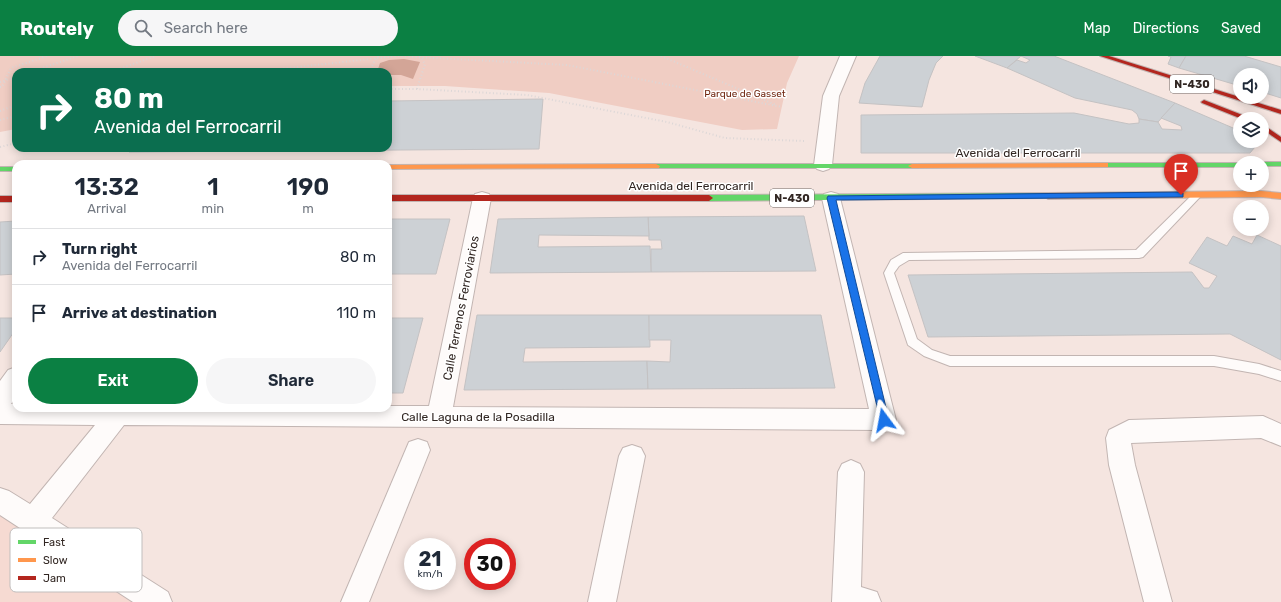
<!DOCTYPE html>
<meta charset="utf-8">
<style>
body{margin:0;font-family:Rubik,sans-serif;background:#f6f6f7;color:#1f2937;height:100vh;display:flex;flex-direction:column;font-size:15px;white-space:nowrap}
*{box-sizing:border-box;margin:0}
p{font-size:13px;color:#747a83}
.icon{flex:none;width:22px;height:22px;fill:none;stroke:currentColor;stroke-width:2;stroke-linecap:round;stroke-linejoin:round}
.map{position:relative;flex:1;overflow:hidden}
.side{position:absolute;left:12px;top:104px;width:380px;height:252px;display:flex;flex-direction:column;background:#fff;border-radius:12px;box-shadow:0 2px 10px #0003}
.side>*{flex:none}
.hud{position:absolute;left:12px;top:12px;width:380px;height:84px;border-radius:12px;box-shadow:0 2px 10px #0003;background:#0b6e4f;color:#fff;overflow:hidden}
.tools{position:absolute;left:1233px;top:12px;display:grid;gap:8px}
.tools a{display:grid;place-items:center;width:36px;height:36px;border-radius:50%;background:#fff;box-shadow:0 2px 10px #0003;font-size:20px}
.speed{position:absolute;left:404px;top:482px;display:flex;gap:8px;font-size:20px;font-weight:700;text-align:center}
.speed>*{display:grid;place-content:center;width:52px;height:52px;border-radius:50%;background:#fff;box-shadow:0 2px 10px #0003;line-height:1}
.speed small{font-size:10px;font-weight:400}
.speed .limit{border:6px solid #d22;background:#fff;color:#111}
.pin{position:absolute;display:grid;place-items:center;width:34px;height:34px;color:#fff;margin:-41px -17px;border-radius:50% 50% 50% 0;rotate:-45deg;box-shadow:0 0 4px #0007}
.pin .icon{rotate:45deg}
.me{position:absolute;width:44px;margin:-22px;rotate:347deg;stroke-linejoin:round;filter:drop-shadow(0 0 3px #0008)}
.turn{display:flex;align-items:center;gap:14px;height:84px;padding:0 16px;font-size:18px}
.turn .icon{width:52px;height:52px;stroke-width:2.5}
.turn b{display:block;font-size:28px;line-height:34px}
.eta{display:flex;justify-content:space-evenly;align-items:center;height:68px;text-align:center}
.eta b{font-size:24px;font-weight:600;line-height:28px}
.cta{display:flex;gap:8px;margin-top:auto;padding:8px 16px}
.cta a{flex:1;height:46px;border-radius:24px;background:#0b8043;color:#fff;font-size:16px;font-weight:600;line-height:46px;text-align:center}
.cta a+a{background:#f6f6f7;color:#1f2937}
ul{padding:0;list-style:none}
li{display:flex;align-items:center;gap:12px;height:56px;padding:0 16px;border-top:1px solid #e0e1e3}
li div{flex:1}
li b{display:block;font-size:15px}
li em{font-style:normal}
header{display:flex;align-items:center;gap:24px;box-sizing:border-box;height:56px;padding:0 20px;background:#0b8043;color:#fff}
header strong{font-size:19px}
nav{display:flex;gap:22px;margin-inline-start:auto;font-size:14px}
.search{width:280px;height:36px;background:#f6f6f7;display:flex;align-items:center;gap:10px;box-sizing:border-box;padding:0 14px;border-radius:22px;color:#747a83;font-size:15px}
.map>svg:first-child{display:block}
.built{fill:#f6dad2}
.green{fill:#f0cdc3}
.water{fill:#d3a597}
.building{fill:#cdd1d5;stroke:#c4c2c3}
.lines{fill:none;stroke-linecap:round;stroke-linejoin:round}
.lane-casing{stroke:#c2b5b2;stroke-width:2}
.street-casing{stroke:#c2b5b2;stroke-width:2}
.fast-casing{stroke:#c2b5b2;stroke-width:2}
.slow-casing{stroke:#c2b5b2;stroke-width:2}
.jam-casing{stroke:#c2b5b2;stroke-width:2}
.path{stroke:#dcd7d7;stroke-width:2;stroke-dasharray:1 2.5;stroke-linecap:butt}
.lane{fill:#fefbfa;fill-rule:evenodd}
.street{fill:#fefbfa;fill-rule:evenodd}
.fast{fill:#63d668;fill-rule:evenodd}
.slow{fill:#ff974d;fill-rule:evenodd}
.jam{fill:#b3261e;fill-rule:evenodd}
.route{fill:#1a73e8;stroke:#114b97}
.labels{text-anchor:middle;stroke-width:3;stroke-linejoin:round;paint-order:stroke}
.far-park-label{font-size:10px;fill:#702711;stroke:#fff}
.shield{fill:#fff;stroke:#6f6764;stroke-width:1}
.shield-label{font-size:11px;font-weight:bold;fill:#312622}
.street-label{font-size:12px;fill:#312622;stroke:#fff}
.key{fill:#fff;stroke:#c1bebd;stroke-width:1}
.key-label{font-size:11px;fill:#312622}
</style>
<header>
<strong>Routely</strong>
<div class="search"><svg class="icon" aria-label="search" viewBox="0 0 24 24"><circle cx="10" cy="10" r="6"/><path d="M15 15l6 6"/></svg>Search here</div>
<nav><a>Map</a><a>Directions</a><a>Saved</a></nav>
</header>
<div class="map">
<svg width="1281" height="546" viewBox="0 0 1281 546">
<rect width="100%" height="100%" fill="#f5e5e0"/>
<path class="built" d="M 0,444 L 158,546 L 0,546 Z"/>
<path class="green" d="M 0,0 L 799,0 L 787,27 L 777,73 L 742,74 L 549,37 L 445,30 L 388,30 L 388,16 L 16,16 L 16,73 L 0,76 Z"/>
<path class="water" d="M 404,3 L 420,6 L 413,23 L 401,19 L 388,19 L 388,16 L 377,16 L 380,7 L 389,4 Z"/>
<g class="building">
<path d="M 880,0 L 943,0 L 936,7 L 929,24 L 922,51 L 859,47 L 865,27 Z"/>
<path d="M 975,0 L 1021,0 L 1007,12 Z"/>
<path d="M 1021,0 L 1054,0 L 1175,47 L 1158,66 L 1139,63 L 1137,58 L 1132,54 L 1075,42 L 1007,12 L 1017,4 L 1026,7 L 1030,4 Z"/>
<path d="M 1168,0 L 1186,0 L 1179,12 L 1168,8 L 1171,1 Z"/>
<path d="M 1186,0 L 1244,0 L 1281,11 L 1281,42 L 1262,36 L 1262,19 L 1240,19 L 1240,30 L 1179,12 Z"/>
<path d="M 543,43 L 539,93 L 129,96 L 132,92 L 388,92 L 388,45 Z"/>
<path d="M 1175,47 L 1240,75 L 1240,85 L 1256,85 L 1255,91 L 1250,97 L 861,97 L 861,59 L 1074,57 L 1129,68 L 1139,67 L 1139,63 L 1158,66 L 1162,73 L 1182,74 L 1181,70 L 1161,62 Z"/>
<path d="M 804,160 L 816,215 L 651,216 L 651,193 L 662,193 L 661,184 L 649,184 L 648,161 Z"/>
<path d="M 648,161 L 649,180 L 539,179 L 538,191 L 650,190 L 651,216 L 490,217 L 498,163 Z"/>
<path d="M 388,163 L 450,163 L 436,218 L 388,218 Z"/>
<path d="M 16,165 L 16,218 L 0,219 L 0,166 Z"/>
<path d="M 1257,179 L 1281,190 L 1281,304 L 1230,278 L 928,281 L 908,219 L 1192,216 L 1204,232 L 1209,232 L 1217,220 L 1189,207 L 1207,181 L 1227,190 L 1233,180 L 1252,188 Z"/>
<path d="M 477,259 L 649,259 L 650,291 L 525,292 L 523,306 L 647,305 L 648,333 L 464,334 Z"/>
<path d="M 649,259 L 821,259 L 835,332 L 648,333 L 647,305 L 670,306 L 671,284 L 649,284 Z"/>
<path d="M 0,262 L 16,262 L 16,273 L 0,296 Z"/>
<path d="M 388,262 L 423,262 L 403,337 L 388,337 Z"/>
</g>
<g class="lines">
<g class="lane-casing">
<path id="lane" d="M 1197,136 L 1202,139 L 1200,141 L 1143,201 L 1139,202 L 909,204 L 899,210 L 894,217 L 917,283 L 932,294 L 950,300 L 1214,300 L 1259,308 L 1281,315 L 1281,325 L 1259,318 L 1214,310 L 950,310 L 924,300 L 908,289 L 884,217 L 891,204 L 903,197 L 1136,194 L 1194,137 Z"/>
</g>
<g class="street-casing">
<g id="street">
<path d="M 840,0 L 856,0 L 839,40 L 832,109 L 829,113 L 823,115 L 817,113 L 814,109 L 823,40 Z"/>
<path d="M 482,136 L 489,138 L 491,142 L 453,351 L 869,353 L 822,142 L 824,138 L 831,136 L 838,138 L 840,142 L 896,364 L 893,371 L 884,374 L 124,369 L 52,462 L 168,536 L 172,546 L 133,546 L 0,459 L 0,432 L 9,435 L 30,448 L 95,369 L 0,368 L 0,325 L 8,314 L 16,311 L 16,340 L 11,348 L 16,348 L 16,352 L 388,352 L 388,350 L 429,350 L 473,142 L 475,138 Z"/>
<path d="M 1263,360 L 1281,368 L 1281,390 L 1261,382 L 1131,387 L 1135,409 L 1172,546 L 1144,546 L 1109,409 L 1106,382 L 1109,374 L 1129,364 Z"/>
<path d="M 418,383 L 427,386 L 430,394 L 369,546 L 341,546 L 409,386 Z"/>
<path d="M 632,389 L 641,392 L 645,400 L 616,546 L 588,546 L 619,400 L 623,392 Z"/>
<path d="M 851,404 L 860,408 L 864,416 L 861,531 L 877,536 L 881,546 L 832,546 L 838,416 L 842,408 Z"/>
</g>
</g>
<g class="fast-casing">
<g id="fast">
<path d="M 1262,106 L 1281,106 L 1281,110 L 1262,110 L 1262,107 L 1259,107 Z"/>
<path d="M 1102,107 L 1241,107 L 1240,107 L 1240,111 L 1102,111 Z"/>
<path d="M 653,108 L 912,108 L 916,110 L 912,112 L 656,112 L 652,110 Z"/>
<rect x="0" y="111" width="16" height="4"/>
<path d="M 1048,137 L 1052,140 L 1051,142 L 709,145 L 705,142 L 709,139 Z"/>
</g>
</g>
<g class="slow-casing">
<g id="slow">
<path d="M 1105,107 L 1108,107 L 1108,111 L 912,112 L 908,110 L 912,108 Z"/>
<path d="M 656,108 L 660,110 L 659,112 L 388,113 L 388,109 Z"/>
<path d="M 1261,135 L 1281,137 L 1281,143 L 1261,141 L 1048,143 L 1044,140 L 1048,137 Z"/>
</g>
</g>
<g class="jam-casing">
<g id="jam">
<path d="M 1100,0 L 1109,0 L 1281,54 L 1281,58 Z"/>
<path d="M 1204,44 L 1250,62 L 1251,63 L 1242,63 L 1202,47 L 1201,46 Z"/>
<path d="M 1262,68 L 1281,81 L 1281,86 L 1262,73 Z"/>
<path d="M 388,139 L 709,139 L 713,142 L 709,145 L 388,145 Z"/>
<rect x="0" y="140" width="16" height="6"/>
</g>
</g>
<g class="path">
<path d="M 661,0 L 776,49"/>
<path d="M 30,16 L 78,0"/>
<path d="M 110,16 L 156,0"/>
<path d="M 252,16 L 397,0 L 567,9 L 782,51"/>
<path d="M 369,16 L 375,4 L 379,0"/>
<path d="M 0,26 L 16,21"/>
<path d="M 0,31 L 2,31 L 11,12 L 47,0"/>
<path d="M 388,33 L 417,33 L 527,39 L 667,66 L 725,82 L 804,85"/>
<path d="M 417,33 L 425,8 L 420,0"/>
<path d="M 0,55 L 16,49"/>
<path d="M 0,64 L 16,60"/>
<path d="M 0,91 L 16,87"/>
</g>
<use href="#lane" class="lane"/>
<use href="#street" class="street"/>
<use href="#fast" class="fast"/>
<use href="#slow" class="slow"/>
<use href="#jam" class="jam"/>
</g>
<path class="route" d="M 1181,136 L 1183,137 L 1183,141 L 836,144 L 889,364 L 888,367 L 884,368 L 881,367 L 827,142 L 828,140 Z"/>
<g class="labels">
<g class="far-park-label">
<text x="745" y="41">Parque de Gasset</text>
</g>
<g class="shield">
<rect x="1170" y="19" width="44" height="18" rx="3"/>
<rect x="770" y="133" width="44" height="18" rx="3"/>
</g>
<g class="shield-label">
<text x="1192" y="32">N-430</text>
<text x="792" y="146">N-430</text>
</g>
<g class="street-label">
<text x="1018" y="101">Avenida del Ferrocarril</text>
<text x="691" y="134">Avenida del Ferrocarril</text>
<text transform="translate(461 252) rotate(-79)" y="4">Calle Terrenos Ferroviarios</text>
<text x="478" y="365">Calle Laguna de la Posadilla</text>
</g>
</g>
<rect x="10" y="472" width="132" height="64" rx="6" class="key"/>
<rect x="18" y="484" width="18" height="4" fill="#63d668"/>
<rect x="18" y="502" width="18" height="4" fill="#ff974d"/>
<rect x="18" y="520" width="18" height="4" fill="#b3261e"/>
<g class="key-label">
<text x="43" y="490">Fast</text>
<text x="43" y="508">Slow</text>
<text x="43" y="526">Jam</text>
</g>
</svg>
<div class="tools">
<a><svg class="icon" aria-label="sound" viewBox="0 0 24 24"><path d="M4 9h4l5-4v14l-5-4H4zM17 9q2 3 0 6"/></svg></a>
<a><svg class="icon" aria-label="layers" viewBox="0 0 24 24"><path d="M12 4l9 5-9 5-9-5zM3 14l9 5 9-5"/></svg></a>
<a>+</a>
<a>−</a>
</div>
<div class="speed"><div>21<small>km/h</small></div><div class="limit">30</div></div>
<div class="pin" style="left:1181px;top:139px;background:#d93025"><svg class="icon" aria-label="arrive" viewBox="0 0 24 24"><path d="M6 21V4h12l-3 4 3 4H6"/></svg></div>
<svg class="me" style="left:884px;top:364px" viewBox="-20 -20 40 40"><path d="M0-17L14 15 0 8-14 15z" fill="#1a73e8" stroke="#fff" stroke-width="4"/></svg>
<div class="hud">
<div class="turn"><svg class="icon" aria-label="right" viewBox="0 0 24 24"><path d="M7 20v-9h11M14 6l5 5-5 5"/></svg><div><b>80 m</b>Avenida del Ferrocarril</div></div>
</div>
<section class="side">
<div class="eta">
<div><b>13:32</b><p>Arrival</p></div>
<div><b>1</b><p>min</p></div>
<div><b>190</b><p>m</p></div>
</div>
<ul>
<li><svg class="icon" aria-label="right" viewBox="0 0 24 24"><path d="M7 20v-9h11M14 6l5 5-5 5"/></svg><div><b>Turn right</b><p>Avenida del Ferrocarril</p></div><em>80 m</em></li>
<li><svg class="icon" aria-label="arrive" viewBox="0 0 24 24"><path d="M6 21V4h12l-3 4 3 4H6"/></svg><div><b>Arrive at destination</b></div><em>110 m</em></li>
</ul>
<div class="cta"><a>Exit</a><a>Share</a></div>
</section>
</div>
